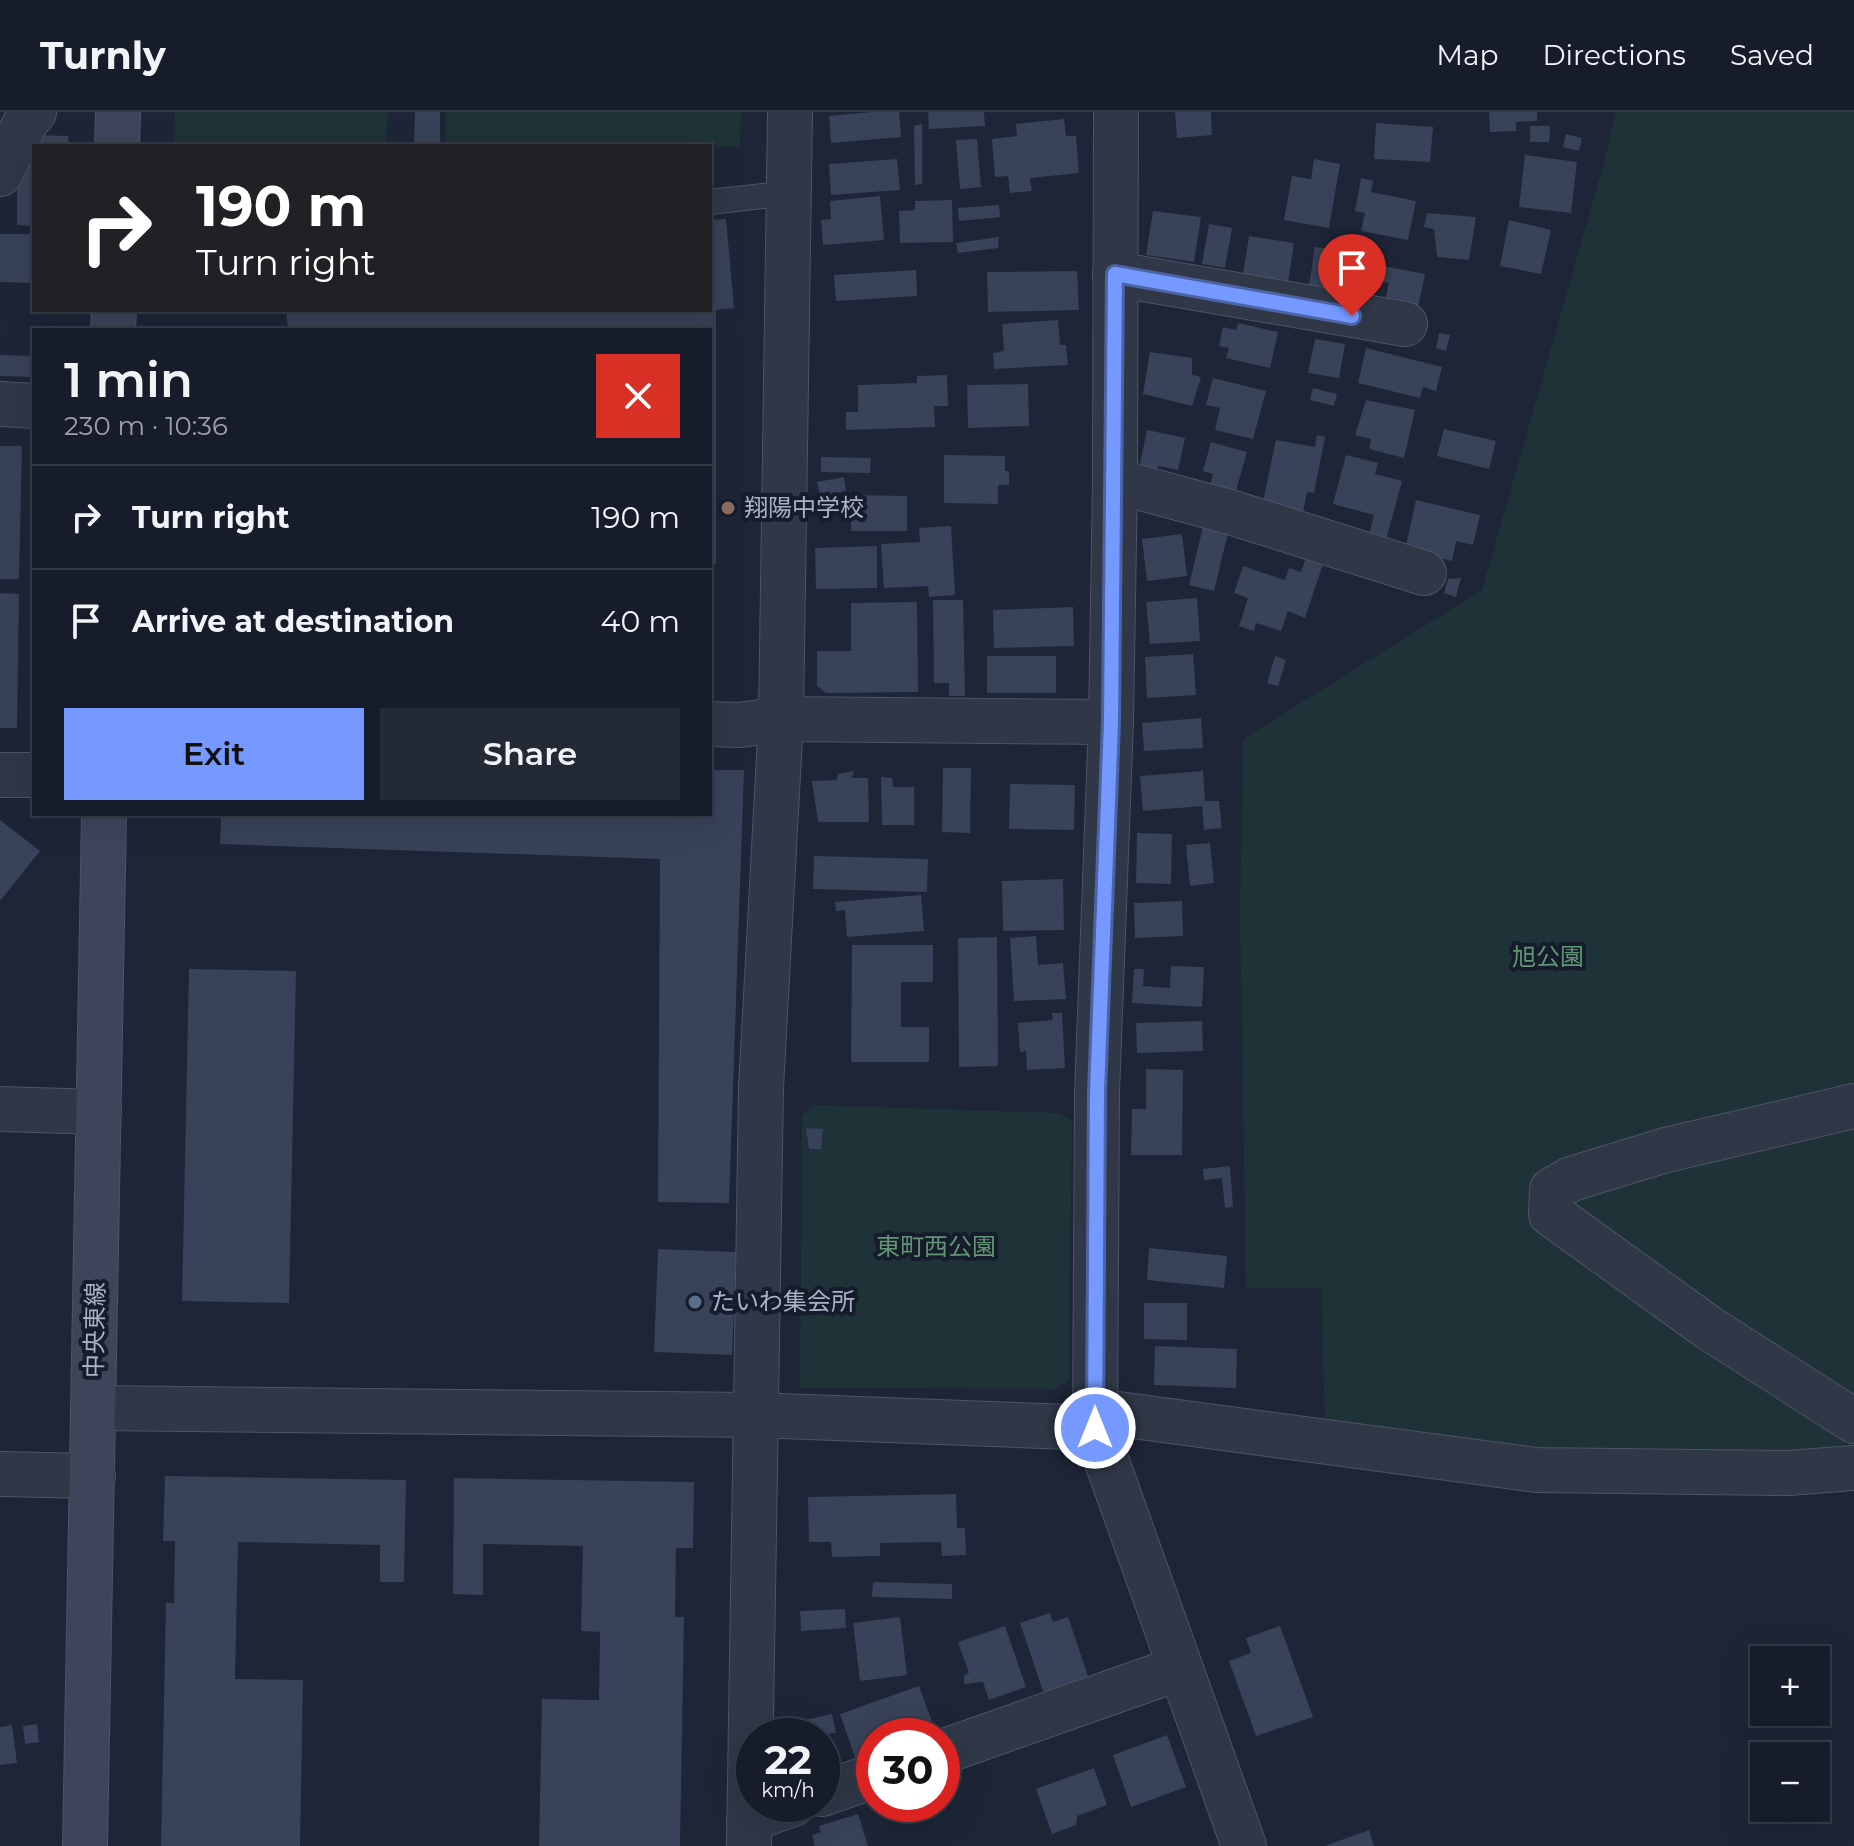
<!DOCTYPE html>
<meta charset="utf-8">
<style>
body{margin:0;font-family:Montserrat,"Noto Sans JP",sans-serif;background:#232935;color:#f1f3f6;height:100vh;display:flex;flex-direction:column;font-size:30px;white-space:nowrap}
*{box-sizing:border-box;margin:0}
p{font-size:26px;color:#9ea1a8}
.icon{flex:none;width:44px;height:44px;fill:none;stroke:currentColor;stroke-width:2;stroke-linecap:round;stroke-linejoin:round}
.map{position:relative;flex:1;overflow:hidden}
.side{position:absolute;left:32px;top:216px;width:680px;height:488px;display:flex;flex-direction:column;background:#161c29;border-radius:0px;box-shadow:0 8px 32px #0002,0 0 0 2px #353a46}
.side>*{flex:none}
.guide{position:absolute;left:32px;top:32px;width:680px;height:168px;border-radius:0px;box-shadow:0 8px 32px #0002,0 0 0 2px #353a46;background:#202124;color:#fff;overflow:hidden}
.controls{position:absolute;left:1750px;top:1534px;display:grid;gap:16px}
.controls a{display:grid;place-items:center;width:80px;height:80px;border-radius:0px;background:#161c29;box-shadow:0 8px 32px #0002,0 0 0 2px #353a46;font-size:40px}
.speed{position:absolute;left:736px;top:1606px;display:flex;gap:16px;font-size:40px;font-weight:700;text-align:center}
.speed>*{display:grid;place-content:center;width:104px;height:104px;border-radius:50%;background:#161c29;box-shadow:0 8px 32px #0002,0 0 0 2px #353a46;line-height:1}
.speed small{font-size:20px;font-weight:400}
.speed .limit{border:12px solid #d22;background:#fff;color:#111}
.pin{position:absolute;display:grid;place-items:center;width:68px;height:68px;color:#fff;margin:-82px -34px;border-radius:50% 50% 50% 0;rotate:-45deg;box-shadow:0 0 8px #0007}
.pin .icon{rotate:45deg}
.me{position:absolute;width:88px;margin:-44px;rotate:0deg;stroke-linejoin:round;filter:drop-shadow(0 0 6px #0008)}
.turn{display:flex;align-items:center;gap:28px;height:168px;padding:0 32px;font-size:36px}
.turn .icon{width:104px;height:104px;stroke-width:2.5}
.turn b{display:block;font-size:56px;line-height:68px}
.round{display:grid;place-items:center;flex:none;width:84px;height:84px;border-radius:0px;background:#232935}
.head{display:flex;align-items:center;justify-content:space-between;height:136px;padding:0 32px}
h1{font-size:48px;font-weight:600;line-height:60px}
.primary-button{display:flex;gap:16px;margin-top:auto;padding:16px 32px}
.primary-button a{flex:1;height:92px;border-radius:0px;background:#7599ff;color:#111;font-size:32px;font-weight:600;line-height:92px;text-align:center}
.primary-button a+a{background:#232935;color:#f1f3f6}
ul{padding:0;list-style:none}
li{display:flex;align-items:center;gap:24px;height:104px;padding:0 32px;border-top:2px solid #353a46}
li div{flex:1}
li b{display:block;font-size:30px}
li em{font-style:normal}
header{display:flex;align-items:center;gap:48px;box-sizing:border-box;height:112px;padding:0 40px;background:#161c29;border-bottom:2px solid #353a46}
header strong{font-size:38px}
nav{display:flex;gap:44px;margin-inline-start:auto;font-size:28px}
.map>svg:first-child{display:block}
.green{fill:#1f3238}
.building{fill:#384258}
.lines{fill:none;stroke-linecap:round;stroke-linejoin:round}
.service-casing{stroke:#4e5466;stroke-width:26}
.minor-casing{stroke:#4e5466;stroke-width:46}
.tertiary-casing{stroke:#4e5466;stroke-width:46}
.secondary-casing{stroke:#4e5466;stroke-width:46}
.service{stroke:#303747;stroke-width:24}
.minor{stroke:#303747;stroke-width:44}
.tertiary{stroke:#303747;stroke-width:44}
.secondary{stroke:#3e455b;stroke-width:44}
.route-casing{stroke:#4c63a6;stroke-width:20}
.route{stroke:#7599ff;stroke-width:14}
.education-dot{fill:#8d6e63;stroke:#161c2b;stroke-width:3}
.service-dot{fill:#5c6f8a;stroke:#161c2b;stroke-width:3}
.labels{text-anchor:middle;stroke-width:8;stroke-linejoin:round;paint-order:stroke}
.poi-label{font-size:24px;fill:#aab1c5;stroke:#161c2b;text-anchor:start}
.park-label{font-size:24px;fill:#609673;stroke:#161c2b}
.street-label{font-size:24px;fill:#aab1c5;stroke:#161c2b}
</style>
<header>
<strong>Turnly</strong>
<nav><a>Map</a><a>Directions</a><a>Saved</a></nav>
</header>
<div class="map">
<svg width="1854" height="1734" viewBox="0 0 1854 1734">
<rect width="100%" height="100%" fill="#1d2537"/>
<g class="green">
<path d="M 175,0 L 388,0 L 386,34 L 174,34 Z"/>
<path d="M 446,0 L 741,0 L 740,35 L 445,34 Z"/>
<path d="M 1615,0 L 1854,0 L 1854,1349 L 1601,1350 L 1325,1315 L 1321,1176 L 1246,1176 L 1240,801 L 1243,627 L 1482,478 L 1608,36 Z"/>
<path d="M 813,993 L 1059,1001 L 1072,1008 L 1069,1268 L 1057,1277 L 800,1276 L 802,1003 Z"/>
</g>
<g class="building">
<path d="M 415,0 L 440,0 L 440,33 L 414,32 Z"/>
<path d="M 872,0 L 899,0 L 901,25 L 831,31 L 829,4 Z"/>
<path d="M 928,0 L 984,0 L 985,14 L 929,17 Z"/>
<path d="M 1175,0 L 1211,0 L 1212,23 L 1177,26 Z"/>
<path d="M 1489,0 L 1537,0 L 1537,9 L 1516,10 L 1516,19 L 1490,20 Z"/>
<path d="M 1064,7 L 1066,24 L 1076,24 L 1079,61 L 1030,66 L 1032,79 L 1010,81 L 1008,64 L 995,65 L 992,27 L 1017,24 L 1016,12 Z"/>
<path d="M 1376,11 L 1433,15 L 1430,50 L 1374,47 Z"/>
<path d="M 922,12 L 922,72 L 915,73 L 914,14 Z"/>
<path d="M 1530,14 L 1550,14 L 1549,30 L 1530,30 Z"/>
<path d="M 1566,22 L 1582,26 L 1579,39 L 1563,35 Z"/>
<path d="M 33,23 L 68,24 L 69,34 L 33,34 Z"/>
<path d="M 977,27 L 981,75 L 960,77 L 956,28 Z"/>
<path d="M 1525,43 L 1577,50 L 1571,101 L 1519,95 Z"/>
<path d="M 17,45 L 34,45 L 34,114 L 17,113 Z"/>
<path d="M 897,47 L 900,78 L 831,83 L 829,52 Z"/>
<path d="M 1314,47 L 1340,52 L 1329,116 L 1284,108 L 1292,64 L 1311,67 Z"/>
<path d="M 1361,66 L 1373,69 L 1371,80 L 1416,89 L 1408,128 L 1361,119 L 1365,101 L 1355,99 Z"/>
<path d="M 880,84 L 884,128 L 823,133 L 821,108 L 831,107 L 830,89 Z"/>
<path d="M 952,88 L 953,130 L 900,131 L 899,99 L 915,98 L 915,89 Z"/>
<path d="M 999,93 L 1000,105 L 959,109 L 958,96 Z"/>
<path d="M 1153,99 L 1201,105 L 1194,150 L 1146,143 Z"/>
<path d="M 1427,101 L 1476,105 L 1469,148 L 1437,145 L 1434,117 L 1424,115 Z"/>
<path d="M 726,107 L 734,196 L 716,198 L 716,452 L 710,452 L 710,218 L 387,218 L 387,216 L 288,218 L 286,198 L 710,198 L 710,108 Z"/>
<path d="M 1509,108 L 1551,118 L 1541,162 L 1500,154 Z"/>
<path d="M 1209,112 L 1232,116 L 1225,156 L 1202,152 Z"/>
<path d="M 0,122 L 34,122 L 34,171 L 0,170 Z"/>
<path d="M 1249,124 L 1294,131 L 1287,177 L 1242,169 Z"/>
<path d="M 999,125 L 998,136 L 958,141 L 956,131 Z"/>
<path d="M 1315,135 L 1370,143 L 1367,157 L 1342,153 L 1339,175 L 1359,178 L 1358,189 L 1308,181 Z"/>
<path d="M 1383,154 L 1425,162 L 1417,200 L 1384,193 L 1389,171 L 1379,169 Z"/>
<path d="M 916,158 L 917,184 L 836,189 L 834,163 Z"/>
<path d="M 1077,159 L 1079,198 L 988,200 L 987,160 Z"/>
<path d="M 1058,208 L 1060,233 L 1066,233 L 1068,253 L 994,257 L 993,241 L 1004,239 L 1002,212 Z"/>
<path d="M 1238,211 L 1278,220 L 1270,256 L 1226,246 L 1229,236 L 1219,234 L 1223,215 L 1236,218 Z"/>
<path d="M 1439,221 L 1450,223 L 1446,239 L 1436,236 Z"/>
<path d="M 1315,227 L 1345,232 L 1339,266 L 1308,261 Z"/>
<path d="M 1366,236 L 1442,255 L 1436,279 L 1423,275 L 1420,286 L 1358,271 Z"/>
<path d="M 1150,240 L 1192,246 L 1192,263 L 1201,265 L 1192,294 L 1143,282 Z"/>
<path d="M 0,243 L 34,244 L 34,265 L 0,264 Z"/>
<path d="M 947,263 L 948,294 L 934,294 L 935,315 L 846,318 L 846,300 L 858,300 L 858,273 L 917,271 L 917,264 Z"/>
<path d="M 1213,266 L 1266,279 L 1253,327 L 1215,318 L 1220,296 L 1206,293 Z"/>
<path d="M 1028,272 L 1029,314 L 968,316 L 967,273 Z"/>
<path d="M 1313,276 L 1337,282 L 1334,294 L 1310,288 Z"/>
<path d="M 1366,288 L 1415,298 L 1404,346 L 1369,337 L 1371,327 L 1355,323 Z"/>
<path d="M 1444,317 L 1496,329 L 1489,357 L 1437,344 Z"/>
<path d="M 1147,318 L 1185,326 L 1178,358 L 1158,354 L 1155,370 L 1137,366 Z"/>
<path d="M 1317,323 L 1325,325 L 1314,381 L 1307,380 L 1302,405 L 1276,400 L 1277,391 L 1263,389 L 1276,328 L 1315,335 Z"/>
<path d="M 1211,330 L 1247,340 L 1234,385 L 1209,379 L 1213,362 L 1203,359 Z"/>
<path d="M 0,334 L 22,334 L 19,467 L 0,467 Z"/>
<path d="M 944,343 L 1005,344 L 1005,359 L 1009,359 L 1009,373 L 998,373 L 998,392 L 944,391 Z"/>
<path d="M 1346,343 L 1378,351 L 1375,362 L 1402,369 L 1386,428 L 1369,423 L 1374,403 L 1333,392 Z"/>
<path d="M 821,345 L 871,346 L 870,361 L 821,360 Z"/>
<path d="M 844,365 L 846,379 L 820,384 L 817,370 Z"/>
<path d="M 851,383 L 907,384 L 907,419 L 851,419 Z"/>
<path d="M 1416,388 L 1480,403 L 1473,433 L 1456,429 L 1452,449 L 1405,438 Z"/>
<path d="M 951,414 L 955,483 L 929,485 L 928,474 L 884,476 L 881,432 L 920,430 L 919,416 Z"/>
<path d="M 1203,415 L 1228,421 L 1214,479 L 1189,473 Z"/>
<path d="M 1182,422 L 1187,464 L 1147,469 L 1142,427 Z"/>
<path d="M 877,434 L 877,476 L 816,477 L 815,436 Z"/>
<path d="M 1308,440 L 1325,446 L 1305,506 L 1288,499 L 1281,519 L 1256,511 L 1254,519 L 1239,514 L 1248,486 L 1234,481 L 1243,454 L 1285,468 L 1289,456 L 1301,460 Z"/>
<path d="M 1461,466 L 1456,485 L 1444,481 L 1448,467 Z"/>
<path d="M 0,481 L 19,482 L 17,616 L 0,616 Z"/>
<path d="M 1197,486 L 1200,529 L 1150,532 L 1146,490 Z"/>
<path d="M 933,488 L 963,488 L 965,584 L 949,584 L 949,571 L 934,571 Z"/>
<path d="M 917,490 L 918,580 L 826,581 L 817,574 L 817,539 L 851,539 L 851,491 Z"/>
<path d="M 1073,495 L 1074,534 L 994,536 L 993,498 Z"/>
<path d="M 1193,542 L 1196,583 L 1147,586 L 1145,545 Z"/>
<rect x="987" y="544" width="69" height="37"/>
<path d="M 1275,544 L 1286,548 L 1278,574 L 1267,571 Z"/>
<path d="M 1201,606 L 1203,636 L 1144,639 L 1142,611 Z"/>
<path d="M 943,656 L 971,656 L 970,721 L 942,720 Z"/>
<path d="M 710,658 L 744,658 L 729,1091 L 658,1090 L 660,747 L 220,732 L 221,702 L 710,702 Z"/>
<path d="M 854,659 L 852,666 L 868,666 L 869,710 L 818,710 L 812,669 L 837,668 L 838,662 Z"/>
<path d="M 1203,659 L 1205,689 L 1219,689 L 1222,716 L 1204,718 L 1202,694 L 1143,699 L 1140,664 Z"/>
<path d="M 881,665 L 892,666 L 893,675 L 914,675 L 914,713 L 882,713 Z"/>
<path d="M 1010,672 L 1075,673 L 1074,718 L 1009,717 Z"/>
<path d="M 0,708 L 40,739 L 0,789 Z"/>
<path d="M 1137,721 L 1172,722 L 1171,772 L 1136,771 Z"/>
<path d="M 1210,731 L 1214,771 L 1190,774 L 1186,733 Z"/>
<path d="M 814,744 L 928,747 L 927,780 L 813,777 Z"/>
<path d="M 1063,767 L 1064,818 L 1003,819 L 1002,769 Z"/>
<path d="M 921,783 L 924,819 L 847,825 L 845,798 L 836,799 L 835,790 Z"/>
<path d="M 1182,789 L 1183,824 L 1135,826 L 1134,791 Z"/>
<path d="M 1036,824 L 1038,853 L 1063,851 L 1066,887 L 1014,889 L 1010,826 Z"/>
<path d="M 997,825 L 998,954 L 959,955 L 958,826 Z"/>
<path d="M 852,833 L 933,833 L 933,870 L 901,870 L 901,915 L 929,915 L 929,950 L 851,950 Z"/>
<path d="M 1171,854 L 1204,855 L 1202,895 L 1132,891 L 1134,857 L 1144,857 L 1143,874 L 1170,876 Z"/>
<path d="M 189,857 L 296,859 L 289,1191 L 182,1189 Z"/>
<path d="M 1052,901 L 1062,901 L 1065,956 L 1027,958 L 1026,939 L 1020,940 L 1018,911 L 1053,908 Z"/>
<path d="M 1202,909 L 1203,939 L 1137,941 L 1136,911 Z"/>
<path d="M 1146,957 L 1183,958 L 1182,1043 L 1131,1043 L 1132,997 L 1146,997 Z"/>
<path d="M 806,1016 L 823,1017 L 821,1037 L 809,1037 Z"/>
<path d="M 1230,1054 L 1233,1095 L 1225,1096 L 1222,1066 L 1204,1068 L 1203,1057 Z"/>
<path d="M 1149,1136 L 1227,1144 L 1224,1176 L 1147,1168 Z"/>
<path d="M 658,1137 L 736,1140 L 732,1243 L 654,1240 Z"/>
<path d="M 1144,1191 L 1187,1191 L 1187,1228 L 1144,1227 Z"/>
<path d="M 1155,1234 L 1237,1237 L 1236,1276 L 1154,1273 Z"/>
<path d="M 165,1364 L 406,1368 L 404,1470 L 380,1470 L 380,1433 L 238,1430 L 235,1567 L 303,1568 L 300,1734 L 161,1734 L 166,1491 L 174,1491 L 175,1429 L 163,1429 Z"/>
<path d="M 454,1366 L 694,1370 L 693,1436 L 676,1436 L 675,1505 L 684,1505 L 680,1734 L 539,1734 L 542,1587 L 599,1588 L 600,1520 L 581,1519 L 583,1434 L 483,1432 L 483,1483 L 453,1482 Z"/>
<path d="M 956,1382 L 957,1416 L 965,1416 L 966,1443 L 942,1444 L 941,1430 L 880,1431 L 880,1444 L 832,1445 L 831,1430 L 809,1430 L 808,1385 Z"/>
<path d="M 873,1470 L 952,1472 L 952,1487 L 872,1485 Z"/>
<path d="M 845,1497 L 846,1516 L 801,1519 L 800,1499 Z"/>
<path d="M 1050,1501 L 1053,1510 L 1068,1505 L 1089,1567 L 1044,1582 L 1020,1511 Z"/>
<path d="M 900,1505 L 907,1563 L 860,1569 L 853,1511 Z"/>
<path d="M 1005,1514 L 1026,1575 L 989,1588 L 983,1570 L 964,1572 L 964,1563 L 969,1561 L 958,1530 Z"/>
<path d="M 1280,1514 L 1313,1605 L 1256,1624 L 1229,1549 L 1251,1541 L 1246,1526 Z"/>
<path d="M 919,1574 L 937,1624 L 874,1624 L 874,1645 L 857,1651 L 840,1602 Z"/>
<path d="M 832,1602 L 836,1621 L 798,1624 L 796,1610 Z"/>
<path d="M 37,1612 L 39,1630 L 25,1632 L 23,1614 Z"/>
<path d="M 12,1613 L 17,1651 L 0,1653 L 0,1615 Z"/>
<path d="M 1167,1623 L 1186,1675 L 1131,1695 L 1113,1643 Z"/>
<path d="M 1094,1656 L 1107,1693 L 1077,1704 L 1076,1713 L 1052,1722 L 1036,1677 Z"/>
<path d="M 858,1702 L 868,1734 L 815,1734 L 812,1723 L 821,1720 L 819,1714 Z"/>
<path d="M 1369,1718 L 1374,1734 L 1325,1734 Z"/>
</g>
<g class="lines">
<g class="service-casing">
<path id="service" d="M 710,90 L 789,81"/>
</g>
<g class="minor-casing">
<g id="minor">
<path d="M 1116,0 L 1115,369 L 1111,610 L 1097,980 L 1095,1316 L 1244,1734"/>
<path d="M 0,62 L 25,11 L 34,0"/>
<path d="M 1115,162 L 1405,212"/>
<path d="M 0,292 L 34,294"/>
<path d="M 1115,369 L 1230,400 L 1424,461"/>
<path d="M 710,612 L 740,613 L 781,607 L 1111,610"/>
<path d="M 0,663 L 34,663"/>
<path d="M 1854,994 L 1666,1038 L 1571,1067 L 1552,1078 L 1551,1102 L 1709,1216 L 1854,1309"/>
<path d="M 0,997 L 99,1000"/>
<path d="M 94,1296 L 754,1303 L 1095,1316 L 1118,1302 L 1536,1358 L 1789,1361 L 1854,1356"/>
<path d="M 0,1362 L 93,1364"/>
<path d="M 942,1640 L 1180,1556"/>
<path d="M 822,1682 L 874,1664"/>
<path d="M 749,1708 L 793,1692"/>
</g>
</g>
<g class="tertiary-casing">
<path id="tertiary" d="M 749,1734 L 761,976 L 781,607 L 790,0"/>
</g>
<g class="secondary-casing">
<g id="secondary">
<path d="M 117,34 L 118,0"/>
<path d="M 113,218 L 114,198"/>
<path d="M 85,1734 L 104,702"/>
</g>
</g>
<use href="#service" class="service"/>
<use href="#minor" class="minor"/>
<use href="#tertiary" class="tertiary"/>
<use href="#secondary" class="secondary"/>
</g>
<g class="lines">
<g class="route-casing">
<path id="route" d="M 1095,1316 L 1097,980 L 1111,610 L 1115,162 L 1352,204"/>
</g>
<use href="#route" class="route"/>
</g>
<circle class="education-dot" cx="728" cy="396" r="8"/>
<circle class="service-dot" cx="695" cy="1190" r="8"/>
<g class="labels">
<g class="poi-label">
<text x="744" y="404">翔陽中学校</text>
<text x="711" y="1198">たいわ集会所</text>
</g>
<g class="park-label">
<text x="1548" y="853">旭公園</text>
<text x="936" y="1143">東町西公園</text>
</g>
<g class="street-label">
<text transform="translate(95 1218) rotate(-89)" y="8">中央東線</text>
</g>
</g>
</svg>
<div class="controls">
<a>+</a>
<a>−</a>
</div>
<div class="speed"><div>22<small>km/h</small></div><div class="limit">30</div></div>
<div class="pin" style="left:1352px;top:204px;background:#d93025"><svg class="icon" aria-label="arrive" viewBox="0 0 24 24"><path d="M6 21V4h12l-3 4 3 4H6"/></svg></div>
<svg class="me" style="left:1095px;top:1316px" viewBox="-20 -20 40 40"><circle r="17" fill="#7599ff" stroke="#fff" stroke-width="3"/><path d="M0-11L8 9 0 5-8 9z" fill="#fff"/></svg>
<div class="guide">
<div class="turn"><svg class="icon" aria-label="right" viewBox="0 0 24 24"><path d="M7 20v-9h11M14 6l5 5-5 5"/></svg><div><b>190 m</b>Turn right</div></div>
</div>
<section class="side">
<div class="head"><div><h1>1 min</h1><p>230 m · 10:36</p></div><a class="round" style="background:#d93025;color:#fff"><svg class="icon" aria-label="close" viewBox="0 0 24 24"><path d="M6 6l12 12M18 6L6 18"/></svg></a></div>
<ul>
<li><svg class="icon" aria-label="right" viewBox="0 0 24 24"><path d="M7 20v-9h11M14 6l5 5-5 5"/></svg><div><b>Turn right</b></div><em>190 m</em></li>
<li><svg class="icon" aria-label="arrive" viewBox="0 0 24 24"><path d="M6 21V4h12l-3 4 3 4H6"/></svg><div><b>Arrive at destination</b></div><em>40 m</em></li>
</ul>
<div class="primary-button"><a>Exit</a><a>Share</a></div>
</section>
</div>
